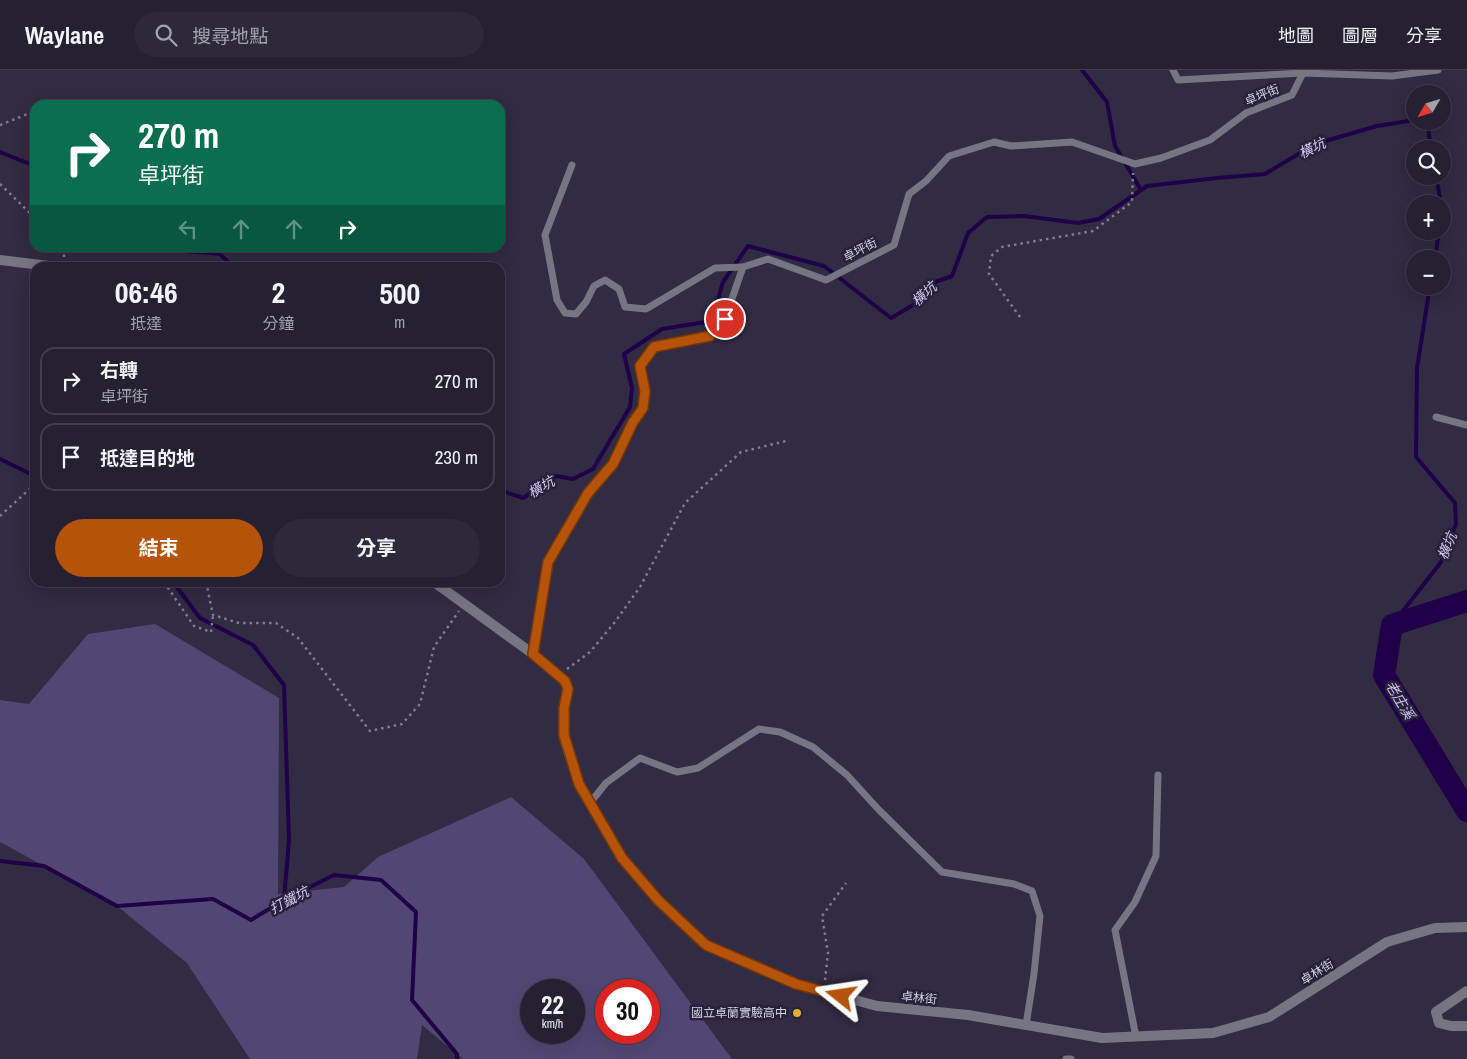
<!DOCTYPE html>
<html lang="zh-TW">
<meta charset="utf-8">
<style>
body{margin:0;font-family:"Archivo Narrow","Noto Sans TC",sans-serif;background:#2d283a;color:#f1f3f6;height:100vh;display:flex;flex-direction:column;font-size:19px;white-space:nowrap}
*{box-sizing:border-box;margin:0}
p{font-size:16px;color:#a3a3ac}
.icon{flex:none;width:28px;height:28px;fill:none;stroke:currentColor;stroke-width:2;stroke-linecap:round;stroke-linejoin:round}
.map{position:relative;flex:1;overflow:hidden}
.drawer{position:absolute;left:30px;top:192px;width:475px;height:325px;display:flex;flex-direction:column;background:#252032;border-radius:15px;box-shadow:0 5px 20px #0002,0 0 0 1px #423e4d}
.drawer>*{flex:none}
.hud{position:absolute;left:30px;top:30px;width:475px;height:152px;border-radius:15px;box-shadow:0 5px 20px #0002,0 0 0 1px #423e4d;background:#0b6e4f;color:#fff;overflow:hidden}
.needle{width:32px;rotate:231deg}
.buttons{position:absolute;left:1406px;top:15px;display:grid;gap:10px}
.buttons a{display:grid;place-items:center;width:45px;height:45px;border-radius:50%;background:#252032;box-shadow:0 5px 20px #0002,0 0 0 1px #423e4d;font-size:25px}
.speed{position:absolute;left:520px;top:909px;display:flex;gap:10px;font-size:25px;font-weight:700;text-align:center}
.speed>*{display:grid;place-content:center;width:65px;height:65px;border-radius:50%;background:#252032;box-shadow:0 5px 20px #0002,0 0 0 1px #423e4d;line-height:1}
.speed small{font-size:12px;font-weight:400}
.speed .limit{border:8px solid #d22;background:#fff;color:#111}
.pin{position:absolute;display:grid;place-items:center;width:42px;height:42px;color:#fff;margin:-21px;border:2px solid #fff;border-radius:50%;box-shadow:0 1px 5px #0007}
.me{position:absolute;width:55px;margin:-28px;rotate:285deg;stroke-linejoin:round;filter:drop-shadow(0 0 4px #0008)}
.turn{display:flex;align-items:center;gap:18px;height:105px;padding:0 25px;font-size:22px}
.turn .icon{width:65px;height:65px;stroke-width:2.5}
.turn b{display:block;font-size:35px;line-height:42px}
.lanes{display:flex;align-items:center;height:48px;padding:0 25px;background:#0003;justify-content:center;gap:25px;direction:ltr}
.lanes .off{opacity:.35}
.eta{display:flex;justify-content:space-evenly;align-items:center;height:85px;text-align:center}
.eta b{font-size:30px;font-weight:700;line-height:35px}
.cta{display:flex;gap:10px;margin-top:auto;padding:10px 25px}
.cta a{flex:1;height:58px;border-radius:30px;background:#b45309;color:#fff;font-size:20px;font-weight:700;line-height:58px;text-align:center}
.cta a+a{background:#2d283a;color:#f1f3f6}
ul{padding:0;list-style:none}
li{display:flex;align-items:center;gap:15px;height:68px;margin:0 10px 8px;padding:0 15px;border:2px solid #423e4d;border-radius:15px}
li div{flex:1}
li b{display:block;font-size:19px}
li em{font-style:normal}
header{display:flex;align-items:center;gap:30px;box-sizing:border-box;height:70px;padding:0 25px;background:#252032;border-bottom:1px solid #423e4d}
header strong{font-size:24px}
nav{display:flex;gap:28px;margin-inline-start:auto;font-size:18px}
.search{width:350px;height:45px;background:#2d283a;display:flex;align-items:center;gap:12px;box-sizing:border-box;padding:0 18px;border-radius:28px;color:#a3a3ac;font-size:19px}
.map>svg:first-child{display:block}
.green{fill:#524774;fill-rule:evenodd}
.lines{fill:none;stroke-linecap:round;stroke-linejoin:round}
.stream{stroke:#200048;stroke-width:4}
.river{stroke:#200048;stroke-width:22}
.path{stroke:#817d91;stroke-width:2.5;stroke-dasharray:2.5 4;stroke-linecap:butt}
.service{stroke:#787582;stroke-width:7}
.minor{stroke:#787582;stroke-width:10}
.route-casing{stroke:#753606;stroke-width:12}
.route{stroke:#b45309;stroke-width:9}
.poi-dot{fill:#e3ae34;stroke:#272139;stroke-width:2}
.labels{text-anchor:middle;stroke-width:5;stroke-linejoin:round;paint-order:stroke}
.street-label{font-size:12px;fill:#d5d3e2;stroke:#272139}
.poi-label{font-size:12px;fill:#d5d3e2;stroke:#272139;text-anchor:end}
.water-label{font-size:14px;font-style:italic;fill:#d1c9f3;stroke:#272139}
</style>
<header>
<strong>Waylane</strong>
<div class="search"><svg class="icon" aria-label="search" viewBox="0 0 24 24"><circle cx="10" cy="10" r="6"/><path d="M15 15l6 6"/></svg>搜尋地點</div>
<nav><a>地圖</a><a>圖層</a><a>分享</a></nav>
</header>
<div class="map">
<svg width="1467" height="989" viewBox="0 0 1467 989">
<rect width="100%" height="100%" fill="#312b43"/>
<path class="green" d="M 155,554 L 279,628 L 278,824 L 344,817 L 378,787 L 511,727 L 584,789 L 732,989 L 463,989 L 422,955 L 417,989 L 250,989 L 187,893 L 117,836 L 0,772 L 0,630 L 29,634 L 88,564 ZM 531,920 L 574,920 L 574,962 L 531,962 ZM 606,920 L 649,920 L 649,962 L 606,962 Z"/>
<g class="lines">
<g class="stream">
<path d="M 1082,0 L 1107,32 L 1115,76 L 1141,120"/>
<path d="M 1420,51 L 1428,58 L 1431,79"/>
<path d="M 0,82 L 35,96"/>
<path d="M 1436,106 L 1441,134"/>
<path d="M 162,178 L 163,179 L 220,184 L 234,198"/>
<path d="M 1435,189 L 1439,161"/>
<path d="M 0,389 L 35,406"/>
<path d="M 500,416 L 505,422 L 523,428 L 556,406 L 573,409 L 593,399 L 630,337 L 632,318 L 624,284 L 662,259 L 712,251 L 723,212 L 748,176 L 824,196 L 891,248 L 920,231 L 932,213 L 952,206 L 968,163 L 987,147 L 1024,146 L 1078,153 L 1099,149 L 1147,116 L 1217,108 L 1265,104 L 1315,74 L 1377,56 L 1415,50"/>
<path d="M 173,512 L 200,548 L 253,575 L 284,615 L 289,770 L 284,830"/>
<path d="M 1392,555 L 1441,492 L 1456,454 L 1455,433 L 1416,387 L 1417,298 L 1430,216"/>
<path d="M 0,791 L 44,796 L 117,836 L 213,829 L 251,850 L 284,830 L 334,805 L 381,810 L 416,842 L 412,930 L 457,984 L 457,989"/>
</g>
<path class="river" d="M 1467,531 L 1392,555 L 1384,605 L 1467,741"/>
<g class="path">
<path d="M 50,35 L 51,34"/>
<path d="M 0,55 L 35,41"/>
<path d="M 0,114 L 30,143 L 35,145"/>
<path d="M 64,178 L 64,188"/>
<path d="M 1020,247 L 989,204 L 991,186 L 1002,177 L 1093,161 L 1132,132 L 1133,103"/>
<path d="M 0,446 L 33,416 L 35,417"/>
<path d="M 164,512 L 194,556 L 211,562 L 213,545"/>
<path d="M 206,512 L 213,545 L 239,553 L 276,553 L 298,568 L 370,661 L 402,654 L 420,634 L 434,577 L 459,541"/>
<path d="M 567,599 L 590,582 L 615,552 L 640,517 L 685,433 L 741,382 L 786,371"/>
<path d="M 825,910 L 828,883 L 822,846 L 846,813"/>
</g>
<g class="service">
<path d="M 1173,0 L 1178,10 L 1303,3"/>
<path d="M 572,95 L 545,165 L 557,230 L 565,243 L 576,244 L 586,232 L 594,216 L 605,210 L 619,219 L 625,237 L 646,239 L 715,198 L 743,197"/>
<path d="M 1436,347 L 1467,355"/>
<path d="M 533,584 L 548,492 L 589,423 L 613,394 L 633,352 L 643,338 L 645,321 L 640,296 L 654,277 L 710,267 L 725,249 L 743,197 L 768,189 L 826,210 L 894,175 L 909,124 L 926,111 L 949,86 L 994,72 L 1011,76 L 1072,72 L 1135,94 L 1161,88 L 1210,70 L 1246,43 L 1292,25 L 1303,3 L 1392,6 L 1438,0"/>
<path d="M 590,733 L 606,713 L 640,688 L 677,702 L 698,698 L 759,659 L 780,662 L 813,677 L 847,705 L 879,740 L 942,802 L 1014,814 L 1032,821 L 1040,846 L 1034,904 L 1026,955"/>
<path d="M 1136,967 L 1115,860 L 1135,832 L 1156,786 L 1158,705"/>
<path d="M 1066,989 L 1071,989"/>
</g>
<g class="minor">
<path d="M 0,190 L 65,198"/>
<path d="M 434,512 L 533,584 L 565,611 L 567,619 L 564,639 L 563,665 L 579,715 L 622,788 L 658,830 L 706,875 L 796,914 L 877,936 L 968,945 L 1102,968 L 1213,963 L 1269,947 L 1387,872 L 1435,858 L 1467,857"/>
<path d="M 1467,921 L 1436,942 L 1439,953 L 1451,956 L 1467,956"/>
</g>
</g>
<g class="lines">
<g class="route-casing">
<path id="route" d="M 725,249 L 710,266 L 654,277 L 640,296 L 645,321 L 643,338 L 633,352 L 613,394 L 588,423 L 548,492 L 533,584 L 565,611 L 568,619 L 564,638 L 564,665 L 579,714 L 622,788 L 658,830 L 706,875 L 796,914 L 841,926"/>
</g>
<use href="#route" class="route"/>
</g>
<circle class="poi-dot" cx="797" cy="943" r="5"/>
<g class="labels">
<g class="street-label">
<text transform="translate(1262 25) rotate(-22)" y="4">卓坪街</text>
<text transform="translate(860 180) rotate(-27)" y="4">卓坪街</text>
<text transform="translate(1317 902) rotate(-32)" y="4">卓林街</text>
<text transform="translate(919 928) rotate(6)" y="4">卓林街</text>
</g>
<g class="poi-label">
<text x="787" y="947">國立卓蘭實驗高中</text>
</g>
<g class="water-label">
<text transform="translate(1312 78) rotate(-25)" y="5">橫坑</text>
<text transform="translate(924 224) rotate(-42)" y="5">橫坑</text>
<text transform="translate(541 417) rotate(-30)" y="5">橫坑</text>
<text transform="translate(1447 476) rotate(-67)" y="5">橫坑</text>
<text transform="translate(1400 630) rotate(59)" y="5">老庄溪</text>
<text transform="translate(289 830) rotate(-28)" y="5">打鐵坑</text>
</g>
</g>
</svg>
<div class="buttons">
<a><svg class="needle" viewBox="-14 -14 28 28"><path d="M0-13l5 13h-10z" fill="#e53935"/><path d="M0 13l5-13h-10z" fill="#a3a3ac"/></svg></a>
<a><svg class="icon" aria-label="search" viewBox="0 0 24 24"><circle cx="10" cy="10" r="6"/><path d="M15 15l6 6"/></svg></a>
<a>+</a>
<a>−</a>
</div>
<div class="speed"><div>22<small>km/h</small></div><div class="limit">30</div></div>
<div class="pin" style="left:725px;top:249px;background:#d93025"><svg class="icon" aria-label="arrive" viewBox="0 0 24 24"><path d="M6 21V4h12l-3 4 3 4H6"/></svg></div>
<svg class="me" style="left:841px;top:926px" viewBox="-20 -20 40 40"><path d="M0-17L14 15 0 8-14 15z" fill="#b45309" stroke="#fff" stroke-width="4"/></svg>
<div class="hud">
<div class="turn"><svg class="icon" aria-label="right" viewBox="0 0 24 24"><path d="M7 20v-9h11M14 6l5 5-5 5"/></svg><div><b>270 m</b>卓坪街</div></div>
<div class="lanes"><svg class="icon off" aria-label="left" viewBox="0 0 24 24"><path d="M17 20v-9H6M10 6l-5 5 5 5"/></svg><svg class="icon off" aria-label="ahead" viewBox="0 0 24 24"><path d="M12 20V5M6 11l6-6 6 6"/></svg><svg class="icon off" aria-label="ahead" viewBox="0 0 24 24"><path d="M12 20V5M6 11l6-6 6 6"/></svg><svg class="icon" aria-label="right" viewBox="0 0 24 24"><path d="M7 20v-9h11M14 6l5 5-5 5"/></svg></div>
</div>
<section class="drawer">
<div class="eta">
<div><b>06:46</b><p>抵達</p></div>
<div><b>2</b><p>分鐘</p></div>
<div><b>500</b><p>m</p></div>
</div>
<ul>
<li><svg class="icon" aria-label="right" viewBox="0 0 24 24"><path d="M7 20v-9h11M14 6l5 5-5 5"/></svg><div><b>右轉</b><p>卓坪街</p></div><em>270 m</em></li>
<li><svg class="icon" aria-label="arrive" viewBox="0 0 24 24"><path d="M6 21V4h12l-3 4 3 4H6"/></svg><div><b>抵達目的地</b></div><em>230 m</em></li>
</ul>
<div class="cta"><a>結束</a><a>分享</a></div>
</section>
</div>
